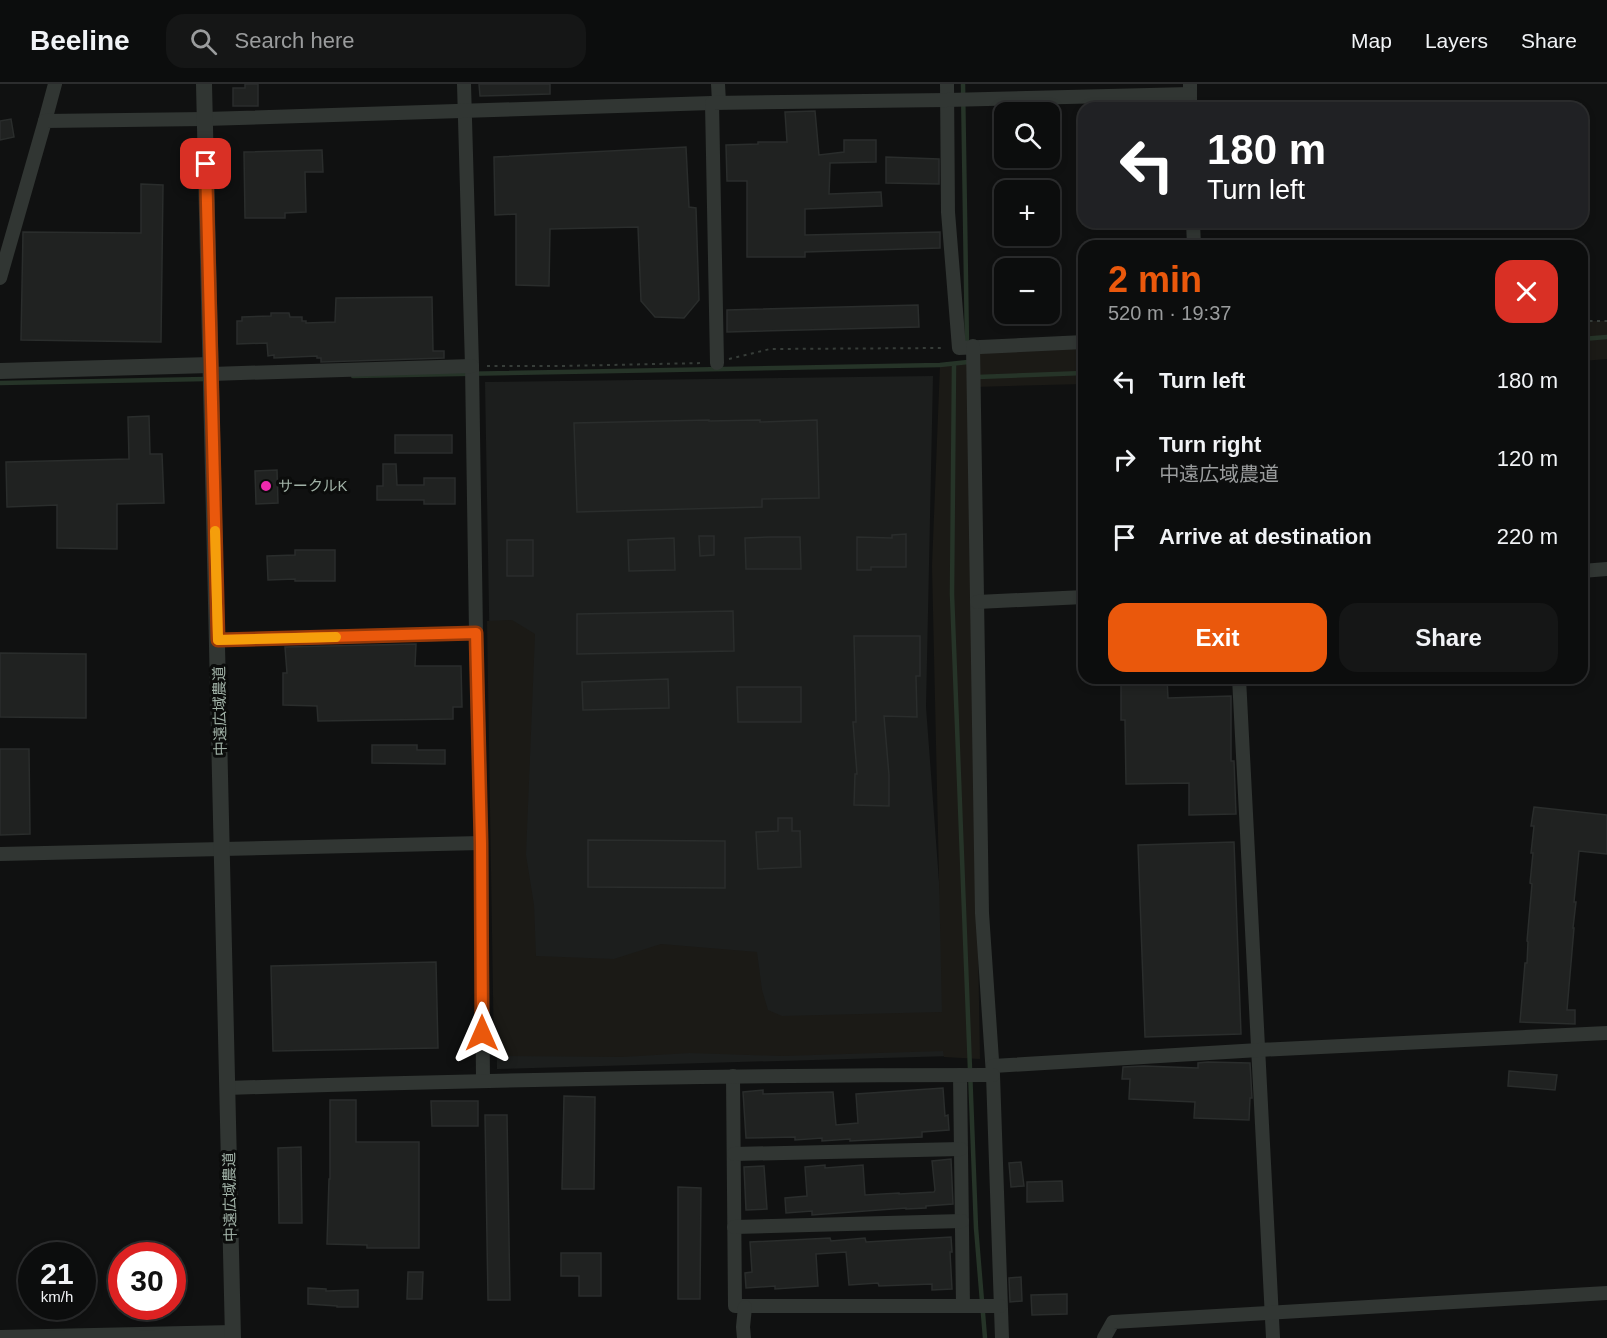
<!DOCTYPE html>
<meta charset="utf-8">
<style>
body{margin:0;font-family:Arial,"Noto Sans JP",sans-serif;background:#151616;color:#f1f3f6;height:100vh;display:flex;flex-direction:column;font-size:22px;white-space:nowrap}
*{box-sizing:border-box;margin:0}
p{font-size:20px;color:#9a9c9d}
.icon{flex:none;width:33px;height:33px;fill:none;stroke:currentColor;stroke-width:2;stroke-linecap:round;stroke-linejoin:round}
.map{position:relative;flex:1;overflow:hidden}
.sheet{position:absolute;left:1078px;top:156px;width:510px;height:444px;display:flex;flex-direction:column;background:#0c0d0d;border-radius:18px;box-shadow:0 3px 9px #0003,0 0 0 2px #2c2d2e}
.sheet>*{flex:none}
.guide{position:absolute;left:1078px;top:18px;width:510px;height:126px;border-radius:18px;box-shadow:0 3px 9px #0003,0 0 0 2px #2c2d2e;background:#202124;color:#fff;overflow:hidden}
.fabs{position:absolute;left:994px;top:18px;display:grid;gap:12px}
.fabs a{display:grid;place-items:center;width:66px;height:66px;border-radius:12px;background:#0c0d0d;box-shadow:0 3px 9px #0003,0 0 0 2px #2c2d2e;font-size:30px}
.speed{position:absolute;left:18px;top:1158px;display:flex;gap:12px;font-size:30px;font-weight:700;text-align:center}
.speed>*{display:grid;place-content:center;width:78px;height:78px;border-radius:50%;background:#0c0d0d;box-shadow:0 3px 9px #0003,0 0 0 2px #2c2d2e;line-height:1}
.speed small{font-size:15px;font-weight:400}
.speed .limit{border:9px solid #d22;background:#fff;color:#111}
.pin{position:absolute;display:grid;place-items:center;width:51px;height:51px;color:#fff;margin:-26px;border-radius:12px;box-shadow:0 3px 9px #0006}
.me{position:absolute;width:66px;margin:-33px;rotate:0deg;stroke-linejoin:round;filter:drop-shadow(0 0 4px #0008)}
.turn{display:flex;align-items:center;gap:21px;height:126px;padding:0 30px;font-size:27px}
.turn .icon{width:78px;height:78px;stroke-width:2.5}
.turn b{display:block;font-size:42px;line-height:51px}
.round{display:grid;place-items:center;flex:none;width:63px;height:63px;border-radius:18px;background:#151616}
.head{display:flex;align-items:center;justify-content:space-between;height:102px;padding:0 30px}
h1{font-size:36px;font-weight:700;line-height:45px;color:#ea580c}
.action{display:flex;gap:12px;margin-top:auto;padding:12px 30px}
.action a{flex:1;height:69px;border-radius:18px;background:#ea580c;color:#fff;font-size:24px;font-weight:700;line-height:69px;text-align:center}
.action a+a{background:#151616;color:#f1f3f6}
ul{padding:0;list-style:none}
li{display:flex;align-items:center;gap:18px;height:78px;padding:0 30px}
li div{flex:1}
li b{display:block;font-size:22px}
li em{font-style:normal}
header{display:flex;align-items:center;gap:36px;box-sizing:border-box;height:84px;padding:0 30px;background:#0c0d0d;border-bottom:2px solid #2c2d2e}
header strong{font-size:28px}
nav{display:flex;gap:33px;margin-inline-start:auto;font-size:21px}
.search{width:420px;height:54px;background:#151616;display:flex;align-items:center;gap:15px;box-sizing:border-box;padding:0 21px;border-radius:18px;color:#9a9c9d;font-size:22px}
.map>svg:first-child{display:block}
.built{fill:#1c1e1d}
.green{fill:#1b1a16}
.lines{fill:none;stroke-linecap:round;stroke-linejoin:round}
.stream{stroke:#263428;stroke-width:4.5}
.building{fill:#202221;stroke:#2a2d2c;stroke-width:1.5}
.path{stroke:#373d39;stroke-width:2;stroke-dasharray:3 4.5;stroke-linecap:butt}
.minor{stroke:#313633;stroke-width:14}
.tertiary{stroke:#313633;stroke-width:16}
.route-casing{stroke:#983908;stroke-width:15}
.route{stroke:#ea580c;stroke-width:10}
.slow{stroke:#f59e0b;stroke-width:10}
.poi-dot{fill:#ef29ad;stroke:#0b0c0b;stroke-width:2}
.labels{text-anchor:middle;stroke-width:6;stroke-linejoin:round;paint-order:stroke}
.poi-label{font-size:15px;fill:#a1b2a7;stroke:#0b0c0b;text-anchor:start}
.street-label{font-size:15px;fill:#a1b2a7;stroke:#0b0c0b}
</style>
<header>
<strong>Beeline</strong>
<div class="search"><svg class="icon" aria-label="search" viewBox="0 0 24 24"><circle cx="10" cy="10" r="6"/><path d="M15 15l6 6"/></svg>Search here</div>
<nav><a>Map</a><a>Layers</a><a>Share</a></nav>
</header>
<div class="map">
<svg width="1607" height="1254" viewBox="0 0 1607 1254">
<rect width="100%" height="100%" fill="#101111"/>
<path class="built" d="M 933,292 L 926,623 L 952,972 L 497,985 L 485,298 Z"/>
<g class="green">
<path d="M 1583,237 L 1607,237 L 1607,275 L 1583,277 Z"/>
<path d="M 1084,260 L 1084,300 L 974,303 L 973,267 Z"/>
<path d="M 968,278 L 980,975 L 944,973 L 943,967 L 782,972 L 690,969 L 622,973 L 494,972 L 487,537 L 512,536 L 535,550 L 526,771 L 534,821 L 536,872 L 614,875 L 661,860 L 757,868 L 762,906 L 768,926 L 782,932 L 942,928 L 932,482 L 940,281 Z"/>
</g>
<g class="lines">
<g class="stream">
<path d="M 963,0 L 967,263"/>
<path d="M 1582,255 L 1607,253"/>
<path d="M 954,280 L 952,510 L 976,1144 L 985,1254"/>
<path d="M 353,292 L 940,281 L 968,278"/>
<path d="M 977,293 L 1084,289"/>
<path d="M 0,299 L 206,295"/>
</g>
</g>
<g class="building">
<path d="M 245,0 L 258,0 L 258,22 L 233,22 L 233,4 L 245,4 Z"/>
<path d="M 479,0 L 550,0 L 550,10 L 480,12 Z"/>
<path d="M 815,27 L 819,71 L 844,68 L 844,56 L 876,56 L 876,78 L 830,79 L 829,110 L 881,108 L 882,122 L 805,125 L 805,151 L 940,148 L 940,164 L 805,168 L 805,173 L 747,173 L 747,97 L 727,97 L 726,61 L 758,60 L 758,58 L 787,58 L 785,28 Z"/>
<path d="M 11,35 L 14,53 L 0,56 L 0,37 Z"/>
<path d="M 686,63 L 689,123 L 696,124 L 699,216 L 684,234 L 655,233 L 641,217 L 638,143 L 550,145 L 549,202 L 516,201 L 516,130 L 495,131 L 494,73 Z"/>
<path d="M 322,66 L 323,88 L 305,88 L 306,128 L 285,129 L 285,134 L 245,134 L 244,68 Z"/>
<path d="M 886,73 L 939,75 L 939,100 L 886,99 Z"/>
<path d="M 141,100 L 163,101 L 161,258 L 21,256 L 23,148 L 141,149 Z"/>
<path d="M 432,213 L 433,267 L 444,267 L 444,274 L 321,278 L 321,274 L 317,274 L 317,272 L 274,274 L 274,271 L 268,272 L 267,259 L 237,260 L 237,237 L 242,237 L 242,233 L 271,232 L 271,229 L 289,229 L 290,233 L 302,233 L 302,237 L 306,237 L 306,239 L 335,238 L 336,214 Z"/>
<path d="M 918,221 L 919,243 L 727,248 L 727,226 Z"/>
<path d="M 149,332 L 150,370 L 162,370 L 164,419 L 117,420 L 117,465 L 57,464 L 57,421 L 7,423 L 6,378 L 129,375 L 128,333 Z"/>
<path d="M 709,336 L 709,337 L 760,336 L 760,338 L 817,336 L 819,414 L 762,415 L 762,423 L 577,428 L 574,339 Z"/>
<rect x="395" y="351" width="57" height="18"/>
<path d="M 383,380 L 396,380 L 397,401 L 424,401 L 424,394 L 455,394 L 455,420 L 424,420 L 424,416 L 377,416 L 377,402 L 383,402 Z"/>
<path d="M 277,386 L 278,419 L 256,420 L 255,387 Z"/>
<path d="M 906,450 L 906,483 L 871,483 L 871,486 L 857,486 L 857,453 L 892,454 L 892,451 Z"/>
<path d="M 699,452 L 714,452 L 714,471 L 700,472 Z"/>
<path d="M 770,453 L 800,453 L 801,485 L 746,485 L 745,454 Z"/>
<path d="M 674,454 L 675,486 L 629,487 L 628,456 Z"/>
<rect x="507" y="456" width="26" height="36"/>
<path d="M 295,466 L 335,466 L 335,497 L 295,497 L 295,495 L 268,496 L 267,472 L 295,471 Z"/>
<path d="M 733,527 L 734,567 L 577,570 L 577,530 Z"/>
<path d="M 854,552 L 920,552 L 920,592 L 916,592 L 917,633 L 884,632 L 889,691 L 889,722 L 854,721 L 855,690 L 857,690 L 853,638 L 856,638 Z"/>
<path d="M 416,560 L 415,582 L 461,582 L 462,623 L 453,623 L 453,635 L 318,637 L 317,622 L 283,621 L 283,589 L 287,589 L 285,563 Z"/>
<path d="M 0,569 L 86,570 L 86,634 L 0,633 Z"/>
<path d="M 1121,594 L 1167,594 L 1168,614 L 1231,612 L 1231,677 L 1234,677 L 1236,730 L 1189,731 L 1189,699 L 1126,700 L 1125,636 L 1121,636 Z"/>
<path d="M 668,595 L 669,624 L 583,626 L 582,598 Z"/>
<path d="M 737,603 L 801,603 L 801,638 L 738,638 Z"/>
<path d="M 372,661 L 417,661 L 417,666 L 445,666 L 445,680 L 372,679 Z"/>
<path d="M 0,665 L 29,665 L 30,750 L 0,751 Z"/>
<path d="M 1534,723 L 1607,731 L 1607,770 L 1579,767 L 1574,818 L 1576,818 L 1573,844 L 1574,844 L 1567,926 L 1575,926 L 1575,940 L 1520,938 L 1525,879 L 1527,879 L 1528,858 L 1527,857 L 1532,800 L 1530,799 L 1533,769 L 1531,769 L 1534,742 L 1531,742 Z"/>
<path d="M 778,734 L 792,734 L 792,747 L 800,747 L 801,783 L 758,785 L 756,748 L 778,747 Z"/>
<path d="M 588,756 L 725,757 L 725,804 L 588,803 Z"/>
<path d="M 1234,758 L 1241,950 L 1145,953 L 1138,761 Z"/>
<path d="M 436,878 L 438,964 L 273,967 L 271,882 Z"/>
<path d="M 1208,978 L 1250,979 L 1252,1014 L 1250,1014 L 1249,1036 L 1194,1034 L 1195,1018 L 1129,1015 L 1130,995 L 1122,995 L 1123,983 L 1144,982 L 1198,984 L 1198,979 Z"/>
<path d="M 1509,987 L 1557,991 L 1555,1006 L 1508,1002 Z"/>
<path d="M 943,1004 L 945,1032 L 948,1031 L 949,1046 L 922,1048 L 922,1053 L 850,1057 L 850,1055 L 822,1057 L 822,1054 L 795,1056 L 795,1053 L 746,1054 L 743,1008 L 763,1006 L 763,1010 L 833,1008 L 836,1041 L 858,1039 L 856,1010 Z"/>
<path d="M 564,1012 L 595,1013 L 594,1105 L 562,1105 Z"/>
<path d="M 330,1016 L 356,1016 L 356,1058 L 419,1058 L 419,1164 L 367,1164 L 367,1161 L 327,1160 L 329,1095 L 330,1095 Z"/>
<path d="M 431,1017 L 478,1017 L 478,1042 L 432,1042 Z"/>
<path d="M 485,1031 L 507,1031 L 510,1216 L 488,1216 Z"/>
<path d="M 301,1063 L 302,1139 L 279,1139 L 278,1064 Z"/>
<path d="M 951,1075 L 953,1120 L 926,1122 L 926,1124 L 906,1125 L 906,1124 L 812,1131 L 812,1127 L 786,1129 L 785,1114 L 807,1112 L 805,1083 L 825,1081 L 825,1084 L 863,1081 L 865,1111 L 899,1109 L 899,1110 L 934,1108 L 935,1106 L 932,1077 Z"/>
<path d="M 1021,1078 L 1024,1102 L 1011,1103 L 1009,1079 Z"/>
<path d="M 764,1082 L 767,1125 L 746,1126 L 744,1083 Z"/>
<path d="M 1062,1097 L 1063,1117 L 1027,1118 L 1027,1098 Z"/>
<path d="M 678,1103 L 701,1104 L 700,1215 L 678,1215 Z"/>
<path d="M 951,1153 L 952,1168 L 950,1168 L 952,1205 L 932,1206 L 932,1200 L 879,1202 L 878,1199 L 849,1201 L 846,1168 L 816,1170 L 818,1202 L 775,1205 L 775,1202 L 746,1204 L 745,1189 L 752,1188 L 750,1158 L 830,1154 L 831,1157 L 865,1154 L 866,1158 Z"/>
<path d="M 561,1169 L 601,1169 L 601,1212 L 579,1212 L 579,1192 L 561,1192 Z"/>
<path d="M 408,1188 L 423,1188 L 422,1215 L 407,1215 Z"/>
<path d="M 1021,1193 L 1022,1217 L 1010,1218 L 1009,1194 Z"/>
<path d="M 308,1204 L 326,1205 L 326,1207 L 358,1206 L 358,1223 L 337,1223 L 337,1222 L 308,1220 Z"/>
<path d="M 1067,1210 L 1067,1230 L 1032,1231 L 1031,1211 Z"/>
</g>
<g class="lines">
<g class="path">
<path d="M 1582,237 L 1607,237"/>
<path d="M 729,275 L 770,265 L 944,264"/>
<path d="M 487,282 L 562,282 L 703,279"/>
</g>
<g class="minor">
<path d="M 464,0 L 472,282 L 476,549 L 481,759 L 483,996"/>
<path d="M 718,0 L 719,18"/>
<path d="M 947,0 L 948,128 L 959,264 L 1084,258"/>
<path d="M 1190,0 L 1190,24"/>
<path d="M 45,37 L 55,0"/>
<path d="M 1193,138 L 1194,162"/>
<path d="M 0,194 L 45,37 L 205,35 L 712,19"/>
<path d="M 973,262 L 982,829 L 993,991 L 1002,1254"/>
<path d="M 717,279 L 712,19 L 947,16 L 1190,10"/>
<path d="M 211,290 L 472,282"/>
<path d="M 1582,487 L 1607,485"/>
<path d="M 977,518 L 1084,513"/>
<path d="M 218,556 L 476,549"/>
<path d="M 1239,594 L 1273,1254"/>
<path d="M 0,770 L 481,759"/>
<path d="M 993,982 L 1259,966 L 1607,949"/>
<path d="M 960,991 L 963,1222"/>
<path d="M 733,992 L 735,1222 L 1000,1222"/>
<path d="M 227,1004 C 483,996 738,991 993,991"/>
<path d="M 734,1070 L 961,1065"/>
<path d="M 734,1143 L 962,1137"/>
<path d="M 0,1253 L 233,1248"/>
<path d="M 744,1254 L 743,1243 L 745,1223"/>
<path d="M 1104,1254 L 1113,1238 L 1607,1209"/>
</g>
<g class="tertiary">
<path d="M 204,0 L 233,1254"/>
<path d="M 0,287 L 210,281"/>
</g>
</g>
<g class="lines">
<g class="route-casing">
<path id="route" d="M 206,80 L 218,556 L 476,549 L 481,759 L 482,949"/>
</g>
<use href="#route" class="route"/>
<path class="slow" d="M 215,447 L 218,556 L 336,553"/>
</g>
<circle class="poi-dot" cx="266" cy="402" r="6"/>
<g class="labels">
<g class="poi-label">
<text x="278" y="407">サークルK</text>
</g>
<g class="street-label">
<text transform="translate(220 627) rotate(-91)" y="5">中遠広域農道</text>
<text transform="translate(230 1113) rotate(-91)" y="5">中遠広域農道</text>
</g>
</g>
</svg>
<div class="fabs">
<a><svg class="icon" aria-label="search" viewBox="0 0 24 24"><circle cx="10" cy="10" r="6"/><path d="M15 15l6 6"/></svg></a>
<a>+</a>
<a>−</a>
</div>
<div class="speed"><div>21<small>km/h</small></div><div class="limit">30</div></div>
<div class="pin" style="left:206px;top:80px;background:#d93025"><svg class="icon" aria-label="arrive" viewBox="0 0 24 24"><path d="M6 21V4h12l-3 4 3 4H6"/></svg></div>
<svg class="me" style="left:482px;top:949px" viewBox="-20 -20 40 40"><path d="M0-17L14 15 0 8-14 15z" fill="#ea580c" stroke="#fff" stroke-width="4"/></svg>
<div class="guide">
<div class="turn"><svg class="icon" aria-label="left" viewBox="0 0 24 24"><path d="M17 20v-9H6M10 6l-5 5 5 5"/></svg><div><b>180 m</b>Turn left</div></div>
</div>
<section class="sheet">
<div class="head"><div><h1>2 min</h1><p>520 m · 19:37</p></div><a class="round" style="background:#d93025;color:#fff"><svg class="icon" aria-label="close" viewBox="0 0 24 24"><path d="M6 6l12 12M18 6L6 18"/></svg></a></div>
<ul>
<li><svg class="icon" aria-label="left" viewBox="0 0 24 24"><path d="M17 20v-9H6M10 6l-5 5 5 5"/></svg><div><b>Turn left</b></div><em>180 m</em></li>
<li><svg class="icon" aria-label="right" viewBox="0 0 24 24"><path d="M7 20v-9h11M14 6l5 5-5 5"/></svg><div><b>Turn right</b><p>中遠広域農道</p></div><em>120 m</em></li>
<li><svg class="icon" aria-label="arrive" viewBox="0 0 24 24"><path d="M6 21V4h12l-3 4 3 4H6"/></svg><div><b>Arrive at destination</b></div><em>220 m</em></li>
</ul>
<div class="action"><a>Exit</a><a>Share</a></div>
</section>
</div>
